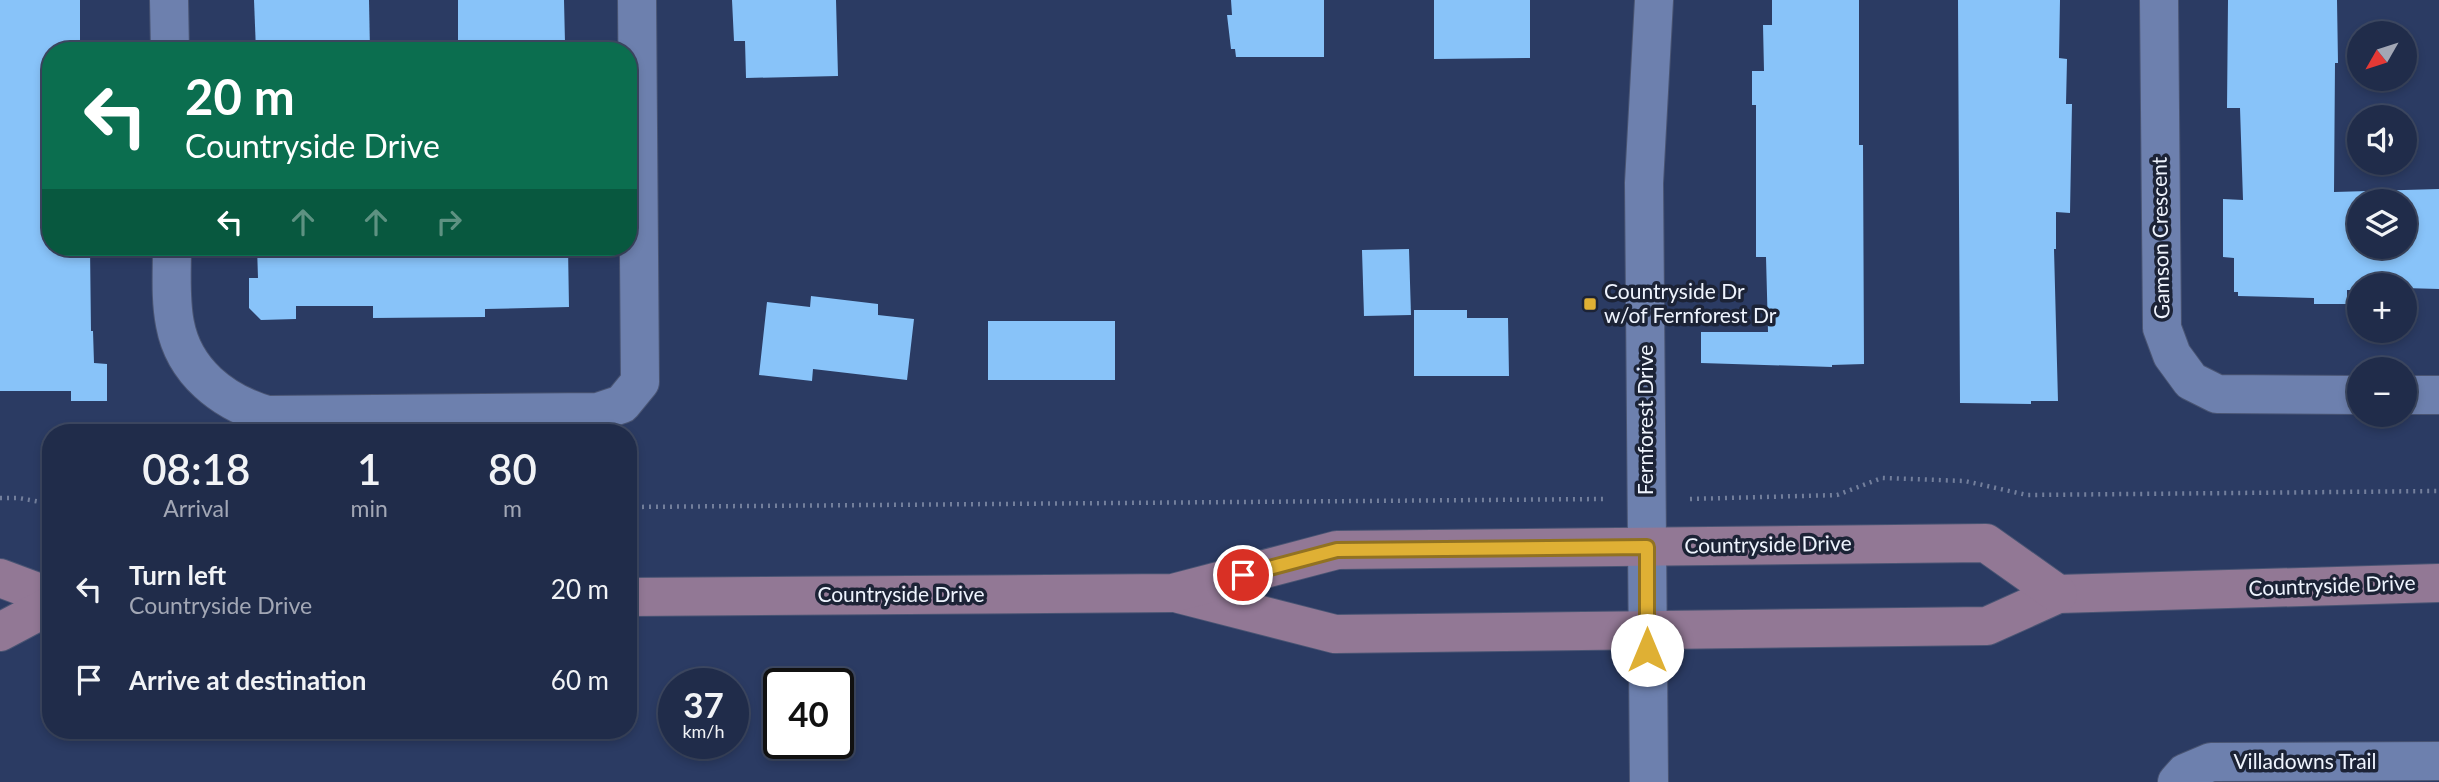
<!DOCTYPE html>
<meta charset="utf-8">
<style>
body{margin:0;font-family:Lato,sans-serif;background:#2d3854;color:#f1f3f6;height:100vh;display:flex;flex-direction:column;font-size:26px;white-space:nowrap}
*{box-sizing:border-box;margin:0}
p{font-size:23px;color:#a2a7b5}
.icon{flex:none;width:38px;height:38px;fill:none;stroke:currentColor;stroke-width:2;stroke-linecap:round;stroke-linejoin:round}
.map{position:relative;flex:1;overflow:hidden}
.panel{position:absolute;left:42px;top:424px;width:595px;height:315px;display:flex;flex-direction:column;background:#202c4a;border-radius:28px;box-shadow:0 4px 10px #0003,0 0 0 2px #3d4862}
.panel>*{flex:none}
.guide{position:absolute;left:42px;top:42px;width:595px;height:214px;border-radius:28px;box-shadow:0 4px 10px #0003,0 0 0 2px #3d4862;background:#0b6e4f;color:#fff;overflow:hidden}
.needle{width:46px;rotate:231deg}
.controls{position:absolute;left:2347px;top:21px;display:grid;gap:14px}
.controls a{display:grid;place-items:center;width:70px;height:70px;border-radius:50%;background:#202c4a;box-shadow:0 4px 10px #0003,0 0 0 2px #3d4862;font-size:35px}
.speed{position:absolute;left:658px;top:668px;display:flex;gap:14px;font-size:35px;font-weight:700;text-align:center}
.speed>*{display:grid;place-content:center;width:91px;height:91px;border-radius:50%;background:#202c4a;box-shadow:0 4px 10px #0003,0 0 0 2px #3d4862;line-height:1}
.speed small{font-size:18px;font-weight:400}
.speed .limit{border:4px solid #111;border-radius:10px;background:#fff;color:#111}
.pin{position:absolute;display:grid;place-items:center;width:60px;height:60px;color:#fff;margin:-30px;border:4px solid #fff;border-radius:50%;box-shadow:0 2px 7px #0007}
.me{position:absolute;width:77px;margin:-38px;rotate:0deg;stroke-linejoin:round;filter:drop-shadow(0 0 5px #0008)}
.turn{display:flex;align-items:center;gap:24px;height:147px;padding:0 28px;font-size:32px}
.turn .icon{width:91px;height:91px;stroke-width:2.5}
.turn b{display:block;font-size:49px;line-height:60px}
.lanes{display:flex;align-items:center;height:66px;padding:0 28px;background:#0003;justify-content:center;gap:35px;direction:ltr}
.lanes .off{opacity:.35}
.eta{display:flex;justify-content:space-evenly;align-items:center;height:119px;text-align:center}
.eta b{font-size:42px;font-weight:600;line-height:49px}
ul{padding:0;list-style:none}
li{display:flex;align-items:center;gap:21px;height:91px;padding:0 28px}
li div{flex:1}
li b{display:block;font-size:26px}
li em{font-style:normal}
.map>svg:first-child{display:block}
.building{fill:#88c3f9;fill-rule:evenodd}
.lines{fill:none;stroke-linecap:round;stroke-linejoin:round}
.minor-casing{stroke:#495473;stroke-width:40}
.tertiary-casing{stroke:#495473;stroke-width:40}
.secondary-casing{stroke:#495473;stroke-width:40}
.path{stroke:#737f9c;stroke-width:4.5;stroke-dasharray:2 5;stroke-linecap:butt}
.minor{stroke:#6d80ae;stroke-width:38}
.tertiary{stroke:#6d80ae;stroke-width:38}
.secondary{stroke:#927895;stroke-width:38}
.route-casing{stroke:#917222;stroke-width:18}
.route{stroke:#dfb034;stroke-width:12}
.poi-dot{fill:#dfb034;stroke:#1c2336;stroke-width:2.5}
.labels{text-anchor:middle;stroke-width:7;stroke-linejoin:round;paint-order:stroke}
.street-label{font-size:21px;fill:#eff4fe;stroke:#1c2336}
.poi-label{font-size:21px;fill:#eff4fe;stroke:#1c2336;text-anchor:start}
</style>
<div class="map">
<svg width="2439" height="782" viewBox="0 0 2439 782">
<rect width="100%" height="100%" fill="#2b3b63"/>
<g class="building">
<path d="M 0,0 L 80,0 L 80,47 L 67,47 L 67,51 L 51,51 L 51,247 L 90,247 L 91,331 L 93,331 L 94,363 L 107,364 L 107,401 L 71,401 L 71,391 L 0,391 Z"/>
<path d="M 254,0 L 369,0 L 370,51 L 256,51 Z"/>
<path d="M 458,0 L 564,0 L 565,43 L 557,43 L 557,51 L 458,51 Z"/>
<path d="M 732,0 L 836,0 L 838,76 L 746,78 L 745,41 L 734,41 Z"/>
<path d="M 1231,0 L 1324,0 L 1324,57 L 1236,57 L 1235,49 L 1231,49 L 1227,15 L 1232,15 Z"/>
<path d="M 1434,0 L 1530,0 L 1530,58 L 1434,59 Z"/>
<path d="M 1772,0 L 1859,0 L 1859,145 L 1863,145 L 1864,364 L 1832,365 L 1832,367 L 1701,363 L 1701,332 L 1768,332 L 1766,257 L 1756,257 L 1756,105 L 1752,105 L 1752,71 L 1764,71 L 1763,25 L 1772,25 Z"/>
<path d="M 1958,0 L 2060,0 L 2059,58 L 2067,59 L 2066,104 L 2072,104 L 2070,213 L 2056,212 L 2056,249 L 2054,249 L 2058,401 L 2031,401 L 2031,404 L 1960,403 Z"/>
<path d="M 2228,0 L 2337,0 L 2338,63 L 2335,63 L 2334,192 L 2439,189 L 2439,289 L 2404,288 L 2404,285 L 2359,285 L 2359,290 L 2347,290 L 2347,304 L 2314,304 L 2314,298 L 2238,296 L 2238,292 L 2234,292 L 2234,258 L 2223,257 L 2223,199 L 2243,200 L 2240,108 L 2227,108 ZM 2359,201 L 2404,201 L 2404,247 L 2359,247 Z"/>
<path d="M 257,247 L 568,247 L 569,307 L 485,309 L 485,317 L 373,318 L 373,306 L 296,306 L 296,319 L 261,320 L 249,308 L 249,278 L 258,278 Z"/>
<path d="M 1409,249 L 1411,315 L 1364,316 L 1362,250 Z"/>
<path d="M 811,296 L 878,304 L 878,315 L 914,319 L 907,380 L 813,369 L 812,381 L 759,375 L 767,302 L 810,307 Z"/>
<path d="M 1414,310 L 1467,310 L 1467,318 L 1508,318 L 1509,376 L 1414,376 Z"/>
<rect x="988" y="321" width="127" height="59"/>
</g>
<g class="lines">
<g class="minor-casing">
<g id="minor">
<path d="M 169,0 L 170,51"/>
<path d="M 2159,0 L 2162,328 L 2172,355 L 2191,381 L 2217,394 L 2359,395"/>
<path d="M 172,247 C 172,272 170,299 175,324 C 184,372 223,402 267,415 L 598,412 L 622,404 L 640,382 L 637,0"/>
<path d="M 2404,395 L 2439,395"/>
<path d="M 2177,782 L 2185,773 L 2211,762 L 2439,761"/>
</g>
</g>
<g class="tertiary-casing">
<path id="tertiary" d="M 1649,782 L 1644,183 L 1654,0"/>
</g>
<g class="secondary-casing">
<g id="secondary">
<path d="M 0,578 L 51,597"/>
<path d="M 1179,594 L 1335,634 L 1987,626 L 2058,594 L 2439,583"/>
<path d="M 628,597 L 1173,593 L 1337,550 L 1986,543 L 2058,594"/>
<path d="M 0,632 L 51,605"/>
</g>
</g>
<g class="path">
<path d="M 0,498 L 19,498 L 51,504"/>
<path d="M 1690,499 L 1837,495 L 1882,478 L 1965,481 L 2027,495 L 2439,491"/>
<path d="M 628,507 L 1604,499"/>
</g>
<use href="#minor" class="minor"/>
<use href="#tertiary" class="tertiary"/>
<use href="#secondary" class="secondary"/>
</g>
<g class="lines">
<g class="route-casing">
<path id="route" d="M 1243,575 L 1337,550 L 1647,547 L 1647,650"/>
</g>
<use href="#route" class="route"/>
</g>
<rect class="poi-dot" x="1583" y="297" width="14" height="14" rx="3.5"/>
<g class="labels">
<g class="street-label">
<text transform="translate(2161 238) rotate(-91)" y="7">Gamson Crescent</text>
<text transform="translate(1646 420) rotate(-90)" y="7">Fernforest Drive</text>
<text transform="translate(1768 545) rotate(-1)" y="7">Countryside Drive</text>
<text transform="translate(2332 586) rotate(-2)" y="7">Countryside Drive</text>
<text x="901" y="602">Countryside Drive</text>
<text x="2305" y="769">Villadowns Trail</text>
</g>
<g class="poi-label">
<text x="1604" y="299">Countryside Dr<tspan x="1604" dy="24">w/of Fernforest Dr</tspan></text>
</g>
</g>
</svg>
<div class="controls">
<a><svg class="needle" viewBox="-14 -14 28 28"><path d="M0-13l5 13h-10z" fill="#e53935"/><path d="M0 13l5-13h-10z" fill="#a2a7b5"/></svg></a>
<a><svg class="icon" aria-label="sound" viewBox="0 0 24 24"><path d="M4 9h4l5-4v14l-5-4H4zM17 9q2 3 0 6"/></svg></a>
<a><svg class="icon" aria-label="layers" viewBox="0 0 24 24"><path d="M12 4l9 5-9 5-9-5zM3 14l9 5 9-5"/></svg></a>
<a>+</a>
<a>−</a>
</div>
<div class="speed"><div>37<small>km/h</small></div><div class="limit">40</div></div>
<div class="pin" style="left:1243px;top:575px;background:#d93025"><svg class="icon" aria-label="arrive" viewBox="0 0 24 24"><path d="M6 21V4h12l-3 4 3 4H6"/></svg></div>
<svg class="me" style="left:1647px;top:650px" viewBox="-20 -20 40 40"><circle r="19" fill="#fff"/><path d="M0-13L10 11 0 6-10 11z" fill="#dfb034"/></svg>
<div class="guide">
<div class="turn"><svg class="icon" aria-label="left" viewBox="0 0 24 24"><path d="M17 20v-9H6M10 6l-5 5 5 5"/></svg><div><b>20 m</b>Countryside Drive</div></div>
<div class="lanes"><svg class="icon" aria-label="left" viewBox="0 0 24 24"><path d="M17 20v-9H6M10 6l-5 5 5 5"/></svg><svg class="icon off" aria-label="ahead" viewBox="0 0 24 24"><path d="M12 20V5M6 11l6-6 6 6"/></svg><svg class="icon off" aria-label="ahead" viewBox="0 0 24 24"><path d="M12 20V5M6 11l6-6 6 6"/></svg><svg class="icon off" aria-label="right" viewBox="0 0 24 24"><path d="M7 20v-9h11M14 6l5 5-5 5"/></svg></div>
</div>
<section class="panel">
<div class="eta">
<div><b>08:18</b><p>Arrival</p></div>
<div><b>1</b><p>min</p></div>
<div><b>80</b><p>m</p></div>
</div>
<ul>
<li><svg class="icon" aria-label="left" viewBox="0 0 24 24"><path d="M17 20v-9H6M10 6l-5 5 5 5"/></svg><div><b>Turn left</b><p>Countryside Drive</p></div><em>20 m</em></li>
<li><svg class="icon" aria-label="arrive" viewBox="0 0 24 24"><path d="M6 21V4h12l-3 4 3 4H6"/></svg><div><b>Arrive at destination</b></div><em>60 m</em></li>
</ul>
</section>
</div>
